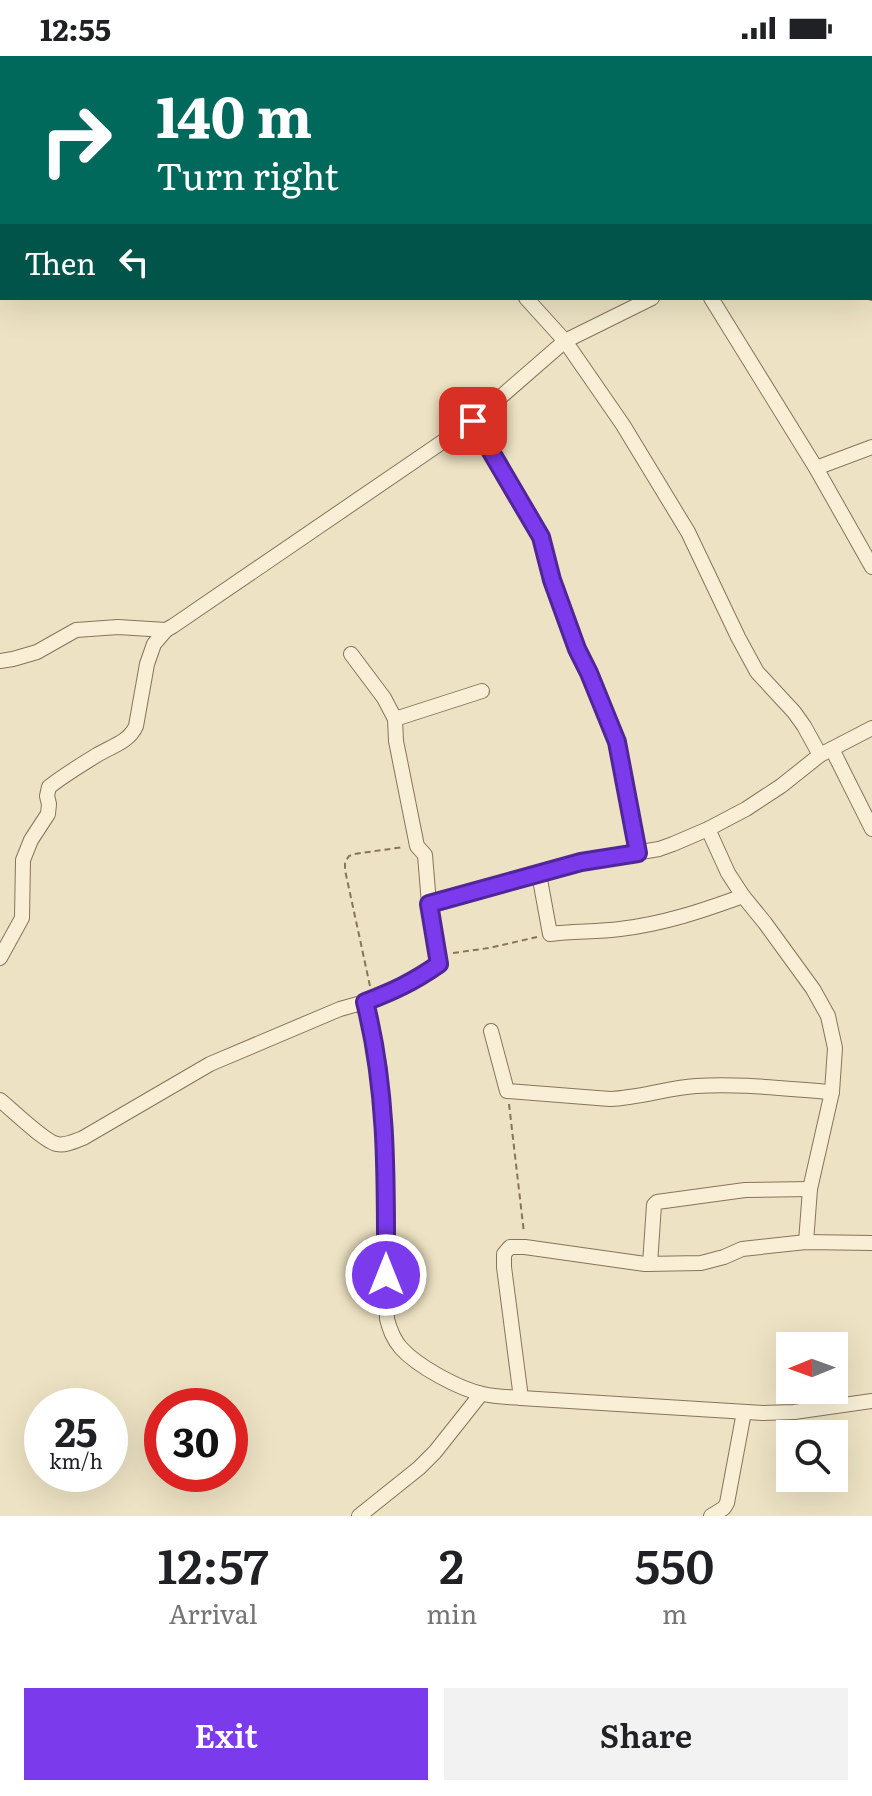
<!DOCTYPE html>
<style>
body{margin:0;font-family:Literata,serif;background:#f2f2f2;color:#202124;height:100vh;display:flex;flex-direction:column;font-size:30px;white-space:nowrap}
*{box-sizing:border-box;margin:0}
p{font-size:26px;color:#757577}
.icon{flex:none;width:44px;height:44px;fill:none;stroke:currentColor;stroke-width:2;stroke-linecap:round;stroke-linejoin:round}
.map{position:relative;height:1460px;overflow:hidden}
.panel{display:flex;flex-direction:column;background:#fff;flex:1}
.panel>*{flex:none}
.guide{position:absolute;left:0px;top:0px;width:872px;height:244px;box-shadow:0 8px 32px #0002;background:#00695c;color:#fff;overflow:hidden}
.needle{width:52px;rotate:269deg}
.controls{position:absolute;left:776px;top:1276px;display:grid;gap:16px}
.controls a{display:grid;place-items:center;width:72px;height:72px;border-radius:0px;background:#fff;box-shadow:0 8px 32px #0002;font-size:40px}
.speed{position:absolute;left:24px;top:1332px;display:flex;gap:16px;font-size:40px;font-weight:700;text-align:center}
.speed>*{display:grid;place-content:center;width:104px;height:104px;border-radius:50%;background:#fff;box-shadow:0 8px 32px #0002;line-height:1}
.speed small{font-size:20px;font-weight:400}
.speed .limit{border:12px solid #d22;background:#fff;color:#111}
.pin{position:absolute;display:grid;place-items:center;width:68px;height:68px;color:#fff;margin:-34px;border-radius:16px;box-shadow:0 4px 12px #0006}
.me{position:absolute;width:88px;margin:-44px;rotate:0deg;stroke-linejoin:round;filter:drop-shadow(0 0 6px #0008)}
.turn{display:flex;align-items:center;gap:28px;height:168px;padding:0 24px;font-size:36px}
.turn .icon{width:104px;height:104px;stroke-width:2.5}
.turn b{display:block;font-size:56px;line-height:68px}
.then{display:flex;align-items:center;height:76px;padding:0 24px;background:#0003;gap:16px;font-size:30px}
.eta{display:flex;justify-content:space-evenly;align-items:center;height:136px;text-align:center}
.eta b{font-size:48px;font-weight:600;line-height:56px}
.cta{display:flex;gap:16px;margin-top:auto;padding:16px 24px}
.cta a{flex:1;height:92px;border-radius:0px;background:#7c3aed;color:#fff;font-size:32px;font-weight:600;line-height:92px;text-align:center}
.cta a+a{background:#f2f2f2;color:#202124}
.status{display:flex;justify-content:space-between;align-items:center;height:56px;padding:0 40px;background:#fff;direction:ltr}
.status svg{height:22px;fill:currentColor}
.map>svg:first-child{display:block}
.lines{fill:none;stroke-linecap:round;stroke-linejoin:round}
.street-casing{stroke:#87745b;stroke-width:16}
.path{stroke:#87745b;stroke-width:2;stroke-dasharray:6 4;stroke-linecap:butt}
.street{stroke:#f8efd6;stroke-width:14}
.route-casing{stroke:#51269a;stroke-width:20}
.route{stroke:#7c3aed;stroke-width:14}
</style>
<div class="status"><b>12:55</b><svg viewBox="0 0 49 12"><path d="M0 12V9h3v3zM5 12V6h3v6zM10 12V3h3v9zM15 12V0h3v12zM26 1h20v11H26zM47 4h2v5h-2z"/></svg></div>
<div class="map">
<svg width="872" height="1460" viewBox="0 0 872 1460">
<rect width="100%" height="100%" fill="#ede2c3"/>
<g class="lines">
<g class="street-casing">
<g id="street">
<path d="M 379,0 L 380,2"/>
<path d="M 570,0 L 571,2"/>
<path d="M 825,0 L 827,2"/>
<path d="M 525,2 L 529,0"/>
<path d="M 870,51 L 872,54"/>
<path d="M 870,104 L 872,102"/>
<path d="M 0,119 L 2,121"/>
<path d="M 870,233 L 872,237"/>
<path d="M 526,242 L 565,285 L 623,369 L 688,476 L 738,581 L 757,616 L 794,656 L 804,670 L 820,699"/>
<path d="M 711,242 L 816,412 L 872,511"/>
<path d="M 473,365 L 541,481 L 552,524 L 577,593 L 589,617 L 617,686 L 638,797"/>
<path d="M 816,412 L 872,391"/>
<path d="M 351,598 L 384,642 L 395,663 L 396,685 L 417,790 L 425,799 L 429,848 L 439,908 C 413,926 394,935 365,946"/>
<path d="M 0,605 L 13,603 L 37,596 L 76,574 L 118,571 L 166,574 L 173,570 L 473,365 L 565,285 L 652,242"/>
<path d="M 395,663 L 482,635"/>
<path d="M 832,693 L 872,773"/>
<path d="M 708,773 L 728,817 L 743,840 L 765,867 L 813,933 L 828,960 L 835,992 L 832,1036 L 810,1133 L 806,1186"/>
<path d="M 539,818 L 550,878 C 573,875 597,876 620,873 C 663,868 702,855 743,840"/>
<path d="M 429,848 L 581,806 L 659,793 L 673,788 L 708,773 L 746,753 L 781,730 L 820,699 L 872,672"/>
<path d="M 0,902 L 22,862 L 23,804 L 31,784 L 48,758 L 49,748 L 47,740 L 49,731 C 64,719 81,709 97,699 C 112,690 129,686 136,670 L 147,608 L 154,588 L 166,574"/>
<path d="M 491,975 L 507,1035 L 610,1043 C 639,1042 667,1032 696,1030 C 741,1027 787,1033 832,1036"/>
<path d="M 0,1044 C 11,1053 45,1086 57,1088 C 65,1090 75,1085 83,1082 L 210,1008 L 340,953 L 365,946 L 379,1009 L 383,1051 L 387,1263 C 390,1274 393,1283 401,1292 C 417,1310 459,1333 483,1338 C 496,1341 509,1341 521,1342 L 763,1357 L 794,1356 L 872,1345"/>
<path d="M 650,1208 L 654,1149 L 657,1146 L 745,1134 L 810,1133"/>
<path d="M 521,1342 L 504,1211 L 504,1198 L 510,1191 L 525,1191 L 645,1208 L 701,1207 L 724,1201 L 742,1193 L 806,1186 L 872,1187"/>
<path d="M 359,1460 L 419,1412 L 435,1396 L 481,1338"/>
<path d="M 711,1460 L 724,1452 L 727,1447 L 744,1356"/>
</g>
</g>
<g class="path">
<path d="M 453,897 L 489,892 L 537,881"/>
<path d="M 370,930 L 345,814 L 345,806 L 349,800 L 354,798 L 404,791"/>
<path d="M 509,1048 L 524,1177"/>
</g>
<use href="#street" class="street"/>
</g>
<g class="lines">
<g class="route-casing">
<path id="route" d="M 386,1219 C 386,1126 388,1036 365,946 C 394,935 413,926 439,908 L 429,848 L 581,806 L 638,797 L 617,686 L 589,617 L 577,593 L 552,524 L 541,481 L 473,365"/>
</g>
<use href="#route" class="route"/>
</g>
</svg>
<div class="controls">
<a><svg class="needle" viewBox="-14 -14 28 28"><path d="M0-13l5 13h-10z" fill="#e53935"/><path d="M0 13l5-13h-10z" fill="#757577"/></svg></a>
<a><svg class="icon" aria-label="search" viewBox="0 0 24 24"><circle cx="10" cy="10" r="6"/><path d="M15 15l6 6"/></svg></a>
</div>
<div class="speed"><div>25<small>km/h</small></div><div class="limit">30</div></div>
<div class="pin" style="left:473px;top:365px;background:#d93025"><svg class="icon" aria-label="arrive" viewBox="0 0 24 24"><path d="M6 21V4h12l-3 4 3 4H6"/></svg></div>
<svg class="me" style="left:386px;top:1219px" viewBox="-20 -20 40 40"><circle r="17" fill="#7c3aed" stroke="#fff" stroke-width="3"/><path d="M0-11L8 9 0 5-8 9z" fill="#fff"/></svg>
<div class="guide">
<div class="turn"><svg class="icon" aria-label="right" viewBox="0 0 24 24"><path d="M7 20v-9h11M14 6l5 5-5 5"/></svg><div><b>140 m</b>Turn right</div></div>
<div class="then">Then<svg class="icon" aria-label="left" viewBox="0 0 24 24"><path d="M17 20v-9H6M10 6l-5 5 5 5"/></svg></div>
</div>
</div>
<section class="panel">
<div class="eta">
<div><b>12:57</b><p>Arrival</p></div>
<div><b>2</b><p>min</p></div>
<div><b>550</b><p>m</p></div>
</div>
<div class="cta"><a>Exit</a><a>Share</a></div>
</section>
